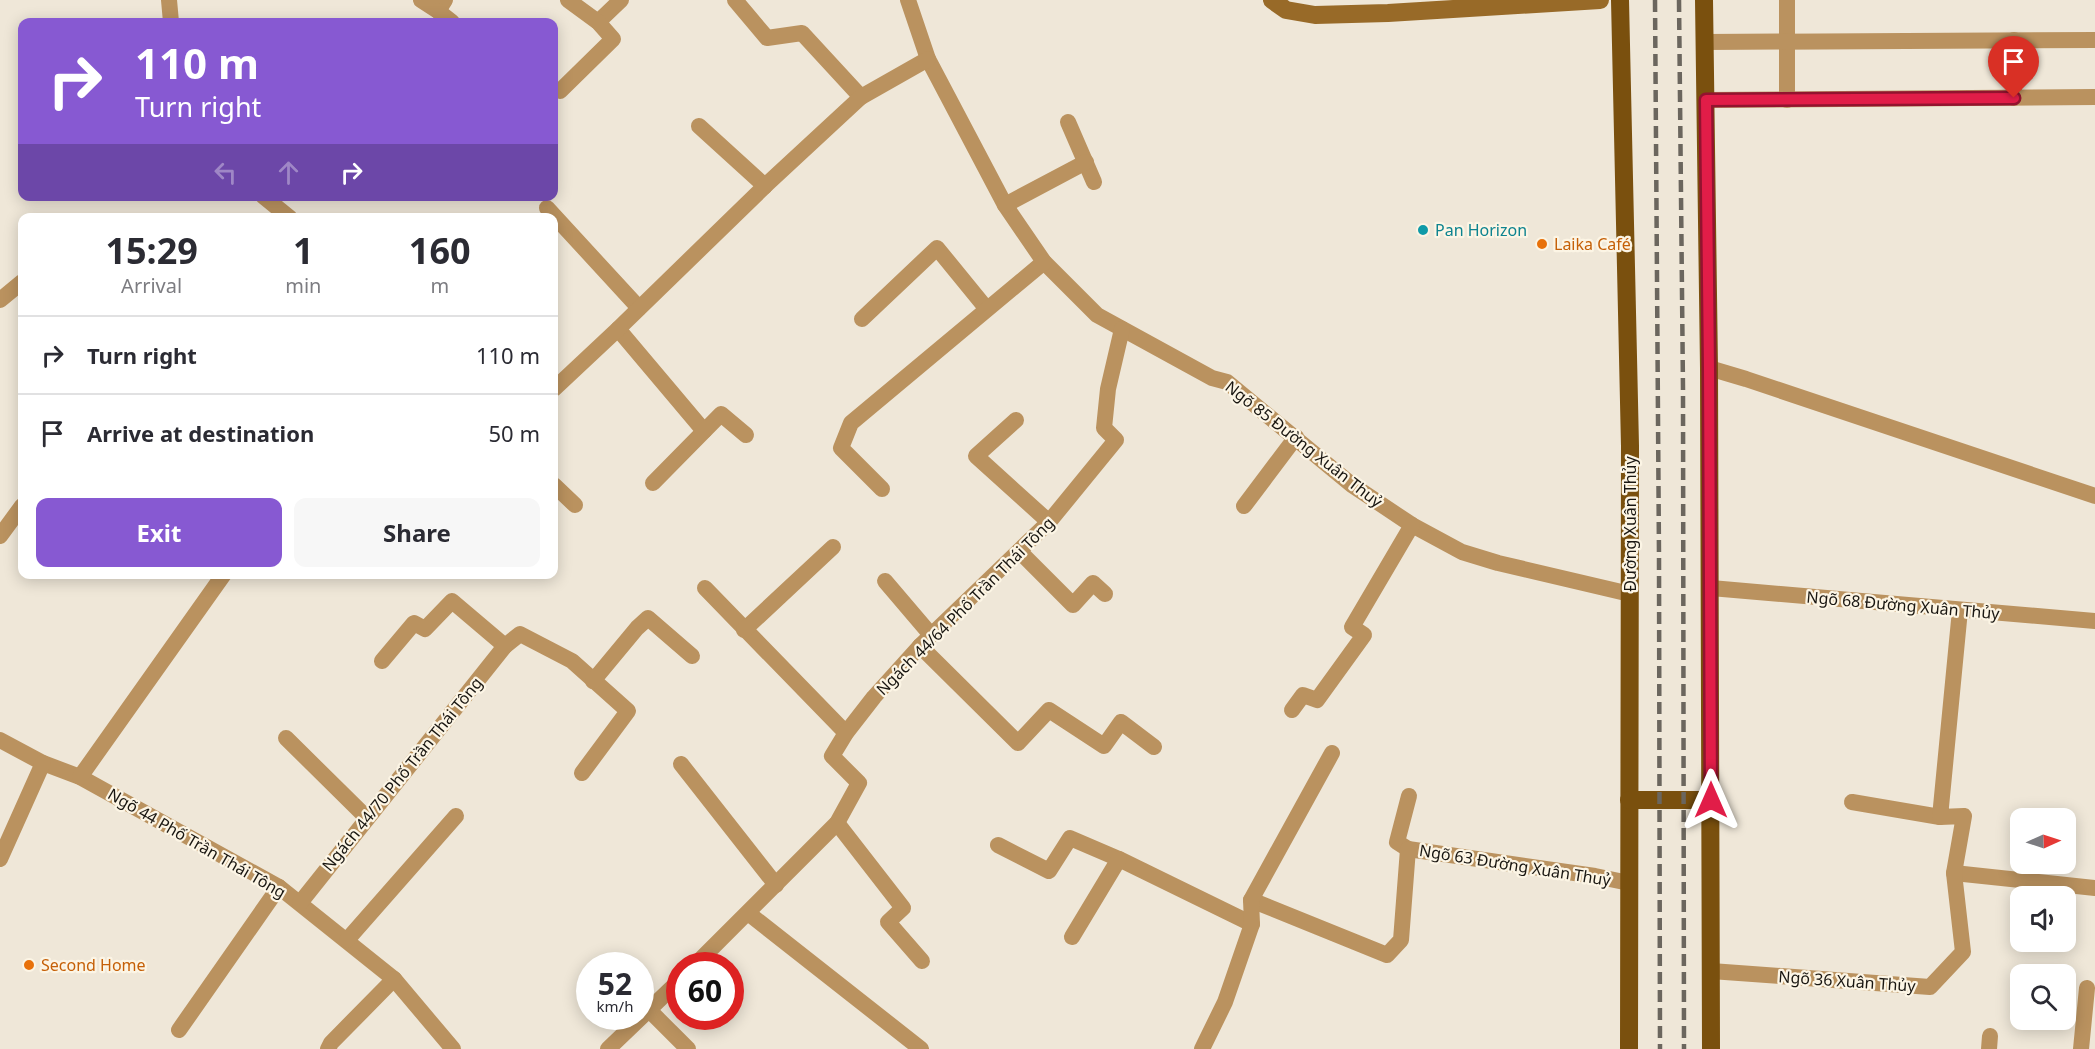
<!DOCTYPE html>
<meta charset="utf-8">
<style>
body{margin:0;font-family:"Noto Sans",sans-serif;background:#f7f7f7;color:#2b2b33;height:100vh;display:flex;flex-direction:column;font-size:22px;white-space:nowrap}
*{box-sizing:border-box;margin:0}
p{font-size:20px;color:#7c7c81}
.icon{flex:none;width:33px;height:33px;fill:none;stroke:currentColor;stroke-width:2;stroke-linecap:round;stroke-linejoin:round}
.map{position:relative;flex:1;overflow:hidden}
.side{position:absolute;left:18px;top:213px;width:540px;height:366px;display:flex;flex-direction:column;background:#fff;border-radius:12px;box-shadow:0 3px 15px #0003}
.side>*{flex:none}
.hud{position:absolute;left:18px;top:18px;width:540px;height:183px;border-radius:12px;box-shadow:0 3px 15px #0003;background:#8759d2;color:#fff;overflow:hidden}
.needle{width:39px;rotate:87deg}
.tools{position:absolute;left:2010px;top:808px;display:grid;gap:12px}
.tools a{display:grid;place-items:center;width:66px;height:66px;border-radius:12px;background:#fff;box-shadow:0 3px 15px #0003;font-size:30px}
.speed{position:absolute;left:576px;top:952px;display:flex;gap:12px;font-size:30px;font-weight:700;text-align:center}
.speed>*{display:grid;place-content:center;width:78px;height:78px;border-radius:50%;background:#fff;box-shadow:0 3px 15px #0003;line-height:1}
.speed small{font-size:15px;font-weight:400}
.speed .limit{border:9px solid #d22;background:#fff;color:#111}
.pin{position:absolute;display:grid;place-items:center;width:51px;height:51px;color:#fff;margin:-62px -26px;border-radius:50% 50% 50% 0;rotate:-45deg;box-shadow:0 0 6px #0007}
.pin .icon{rotate:45deg}
.me{position:absolute;width:66px;margin:-33px;rotate:0deg;stroke-linejoin:round;filter:drop-shadow(0 0 4px #0008)}
.turn{display:flex;align-items:center;gap:21px;height:126px;padding:0 18px;font-size:27px}
.turn .icon{width:78px;height:78px;stroke-width:2.5}
.turn b{display:block;font-size:42px;line-height:51px}
.lanes{display:flex;align-items:center;height:57px;padding:0 18px;background:#0003;justify-content:center;gap:30px;direction:ltr}
.lanes .off{opacity:.35}
.eta{display:flex;justify-content:space-evenly;align-items:center;height:102px;text-align:center}
.eta b{font-size:36px;font-weight:700;line-height:42px}
.cta{display:flex;gap:12px;margin-top:auto;padding:12px 18px}
.cta a{flex:1;height:69px;border-radius:12px;background:#8759d2;color:#fff;font-size:24px;font-weight:700;line-height:69px;text-align:center}
.cta a+a{background:#f7f7f7;color:#2b2b33}
ul{padding:0;list-style:none}
li{display:flex;align-items:center;gap:18px;height:78px;padding:0 18px;border-top:2px solid #e1e1e2}
li div{flex:1}
li b{display:block;font-size:22px}
li em{font-style:normal}
.map>svg:first-child{display:block}
.lines{fill:none;stroke-linecap:round;stroke-linejoin:round}
.lane{stroke:#ba925f;stroke-width:16}
.secondary{stroke:#986a28;stroke-width:18}
.primary{stroke:#7a500e;stroke-width:18}
.rail{stroke:#6b665e;stroke-width:4.5;stroke-dasharray:12 6;stroke-linecap:butt}
.route-casing{stroke:#92132f;stroke-width:15}
.route{stroke:#e11d48;stroke-width:10}
.culture-dot{fill:#0f9aa8;stroke:#fcf5e5;stroke-width:2}
.food-dot{fill:#e8710a;stroke:#fcf5e5;stroke-width:2}
.labels{text-anchor:middle;stroke-width:4.5;stroke-linejoin:round;paint-order:stroke}
.culture-label{font-size:16px;fill:#0d838f;stroke:#fcf5e5;text-anchor:start}
.food-label{font-size:16px;fill:#c56008;stroke:#fcf5e5;text-anchor:start}
.street-label{font-size:16px;fill:#191611;stroke:#fcf5e5}
</style>
<div class="map">
<svg width="2095" height="1049" viewBox="0 0 2095 1049">
<rect width="100%" height="100%" fill="#efe7d8"/>
<g class="lines">
<g class="lane">
<path d="M 169,0 L 171,22"/>
<path d="M 421,0 L 438,11 L 445,0"/>
<path d="M 735,0 L 767,38 L 802,33 L 861,97"/>
<path d="M 908,0 L 928,59 L 1005,205 L 1044,262 L 1097,315 L 1212,378 L 1227,382 L 1352,485 L 1412,525 L 1462,552 L 1498,563 L 1630,594"/>
<path d="M 1787,0 L 1787,100"/>
<path d="M 438,11 L 452,22"/>
<path d="M 598,22 L 621,0"/>
<path d="M 1705,42 L 2095,40"/>
<path d="M 560,91 L 613,39 L 598,22 L 568,0"/>
<path d="M 2014,98 L 2014,40"/>
<path d="M 1706,100 L 2095,97"/>
<path d="M 1068,122 L 1094,182"/>
<path d="M 699,126 L 765,186"/>
<path d="M 263,196 L 290,218"/>
<path d="M 1005,205 L 1086,162"/>
<path d="M 547,208 L 639,308"/>
<path d="M 0,300 L 22,282"/>
<path d="M 862,319 L 937,248 L 986,308"/>
<path d="M 618,329 L 704,431"/>
<path d="M 1709,368 L 1746,379 L 2095,496"/>
<path d="M 554,389 L 618,329 L 765,186 L 861,97 L 928,59"/>
<path d="M 1016,420 L 976,456 L 1049,522"/>
<path d="M 653,483 L 721,414 L 746,435"/>
<path d="M 554,485 L 575,505"/>
<path d="M 882,489 L 841,448 L 851,423 L 1044,262"/>
<path d="M 1244,506 L 1296,437"/>
<path d="M 0,536 L 22,506"/>
<path d="M 1019,551 L 1073,605 L 1093,583 L 1105,594"/>
<path d="M 885,581 L 931,635"/>
<path d="M 705,588 L 846,733"/>
<path d="M 1711,588 L 2095,621"/>
<path d="M 744,630 L 833,547"/>
<path d="M 920,646 L 1018,743 L 1049,710 L 1104,746 L 1121,722 L 1154,747"/>
<path d="M 382,661 L 414,623 L 425,629 L 452,601 L 505,646 L 520,634 L 572,661 L 628,711 L 582,773"/>
<path d="M 593,681 L 637,628 L 648,618 L 692,656"/>
<path d="M 1292,710 L 1303,695 L 1317,700 L 1364,635 L 1352,627 L 1412,525"/>
<path d="M 286,738 L 366,817"/>
<path d="M 0,740 L 43,763 L 80,777 L 279,887 L 394,979 L 453,1049"/>
<path d="M 681,764 L 776,885"/>
<path d="M 80,777 L 224,574"/>
<path d="M 1852,802 L 1940,817"/>
<path d="M 837,823 L 903,908 L 888,922 L 922,961"/>
<path d="M 998,845 L 1049,871 L 1070,838 L 1119,859 L 1252,924"/>
<path d="M 1408,849 L 1397,842 L 1409,796"/>
<path d="M 0,859 L 43,763"/>
<path d="M 1954,873 L 2095,888"/>
<path d="M 1251,900 L 1387,955 L 1401,940 L 1408,849 L 1595,876 L 1629,883"/>
<path d="M 300,903 L 505,646"/>
<path d="M 748,913 L 921,1049"/>
<path d="M 1072,937 L 1119,859"/>
<path d="M 347,940 L 456,816"/>
<path d="M 694,966 L 837,823 L 859,783 L 832,756 L 846,733 L 874,697 L 920,646 L 1049,522 L 1116,440 L 1104,428 L 1108,389 L 1122,329"/>
<path d="M 1711,971 L 1930,987 L 1963,952 L 1954,873 L 1964,816 L 1940,817 L 1960,610"/>
<path d="M 649,1010 L 688,1049"/>
<path d="M 179,1030 L 279,887"/>
<path d="M 328,1049 L 331,1043 L 394,979"/>
<path d="M 608,1049 L 680,980"/>
<path d="M 1202,1049 L 1225,1002 L 1252,924 L 1251,900 L 1332,753"/>
<path d="M 1989,1049 L 1990,1036"/>
<path d="M 2081,1049 L 2087,988"/>
</g>
<path class="secondary" d="M 1272,0 L 1286,10 L 1315,15 L 1388,13 L 1600,0"/>
<g class="primary">
<path d="M 1620,0 L 1630,446 L 1629,1049"/>
<path d="M 1704,0 L 1709,368 L 1711,1049"/>
<path d="M 1629,800 L 1711,800"/>
</g>
<g class="rail">
<path d="M 1655,0 L 1659,556 L 1660,1049"/>
<path d="M 1679,0 L 1683,389 L 1684,1049"/>
</g>
</g>
<g class="lines">
<g class="route-casing">
<path id="route" d="M 1711,800 L 1709,368 L 1706,100 L 2014,98"/>
</g>
<use href="#route" class="route"/>
</g>
<circle class="culture-dot" cx="1423" cy="230" r="6"/>
<g class="food-dot">
<circle cx="1542" cy="244" r="6"/>
<circle cx="29" cy="965" r="6"/>
</g>
<g class="labels">
<g class="culture-label">
<text x="1435" y="236">Pan Horizon</text>
</g>
<g class="food-label">
<text x="1554" y="250">Laika Café</text>
<text x="41" y="971">Second Home</text>
</g>
<g class="street-label">
<text transform="translate(1304 444) rotate(38)" y="6">Ngõ 85 Đường Xuân Thuỷ</text>
<text transform="translate(1630 524) rotate(-90)" y="6">Đường Xuân Thủy</text>
<text transform="translate(1903 605) rotate(5)" y="6">Ngõ 68 Đường Xuân Thủy</text>
<text transform="translate(965 606) rotate(-45)" y="6">Ngách 44/64 Phố Trần Thái Tông</text>
<text transform="translate(402 774) rotate(-51)" y="6">Ngách 44/70 Phố Trần Thái Tông</text>
<text transform="translate(197 843) rotate(30)" y="6">Ngõ 44 Phố Trần Thái Tông</text>
<text transform="translate(1515 865) rotate(9)" y="6">Ngõ 63 Đường Xuân Thuỷ</text>
<text transform="translate(1847 981) rotate(4)" y="6">Ngõ 36 Xuân Thủy</text>
</g>
</g>
</svg>
<div class="tools">
<a><svg class="needle" viewBox="-14 -14 28 28"><path d="M0-13l5 13h-10z" fill="#e53935"/><path d="M0 13l5-13h-10z" fill="#7c7c81"/></svg></a>
<a><svg class="icon" aria-label="sound" viewBox="0 0 24 24"><path d="M4 9h4l5-4v14l-5-4H4zM17 9q2 3 0 6"/></svg></a>
<a><svg class="icon" aria-label="search" viewBox="0 0 24 24"><circle cx="10" cy="10" r="6"/><path d="M15 15l6 6"/></svg></a>
</div>
<div class="speed"><div>52<small>km/h</small></div><div class="limit">60</div></div>
<div class="pin" style="left:2014px;top:98px;background:#d93025"><svg class="icon" aria-label="arrive" viewBox="0 0 24 24"><path d="M6 21V4h12l-3 4 3 4H6"/></svg></div>
<svg class="me" style="left:1711px;top:800px" viewBox="-20 -20 40 40"><path d="M0-17L14 15 0 8-14 15z" fill="#e11d48" stroke="#fff" stroke-width="4"/></svg>
<div class="hud">
<div class="turn"><svg class="icon" aria-label="right" viewBox="0 0 24 24"><path d="M7 20v-9h11M14 6l5 5-5 5"/></svg><div><b>110 m</b>Turn right</div></div>
<div class="lanes"><svg class="icon off" aria-label="left" viewBox="0 0 24 24"><path d="M17 20v-9H6M10 6l-5 5 5 5"/></svg><svg class="icon off" aria-label="ahead" viewBox="0 0 24 24"><path d="M12 20V5M6 11l6-6 6 6"/></svg><svg class="icon" aria-label="right" viewBox="0 0 24 24"><path d="M7 20v-9h11M14 6l5 5-5 5"/></svg></div>
</div>
<section class="side">
<div class="eta">
<div><b>15:29</b><p>Arrival</p></div>
<div><b>1</b><p>min</p></div>
<div><b>160</b><p>m</p></div>
</div>
<ul>
<li><svg class="icon" aria-label="right" viewBox="0 0 24 24"><path d="M7 20v-9h11M14 6l5 5-5 5"/></svg><div><b>Turn right</b></div><em>110 m</em></li>
<li><svg class="icon" aria-label="arrive" viewBox="0 0 24 24"><path d="M6 21V4h12l-3 4 3 4H6"/></svg><div><b>Arrive at destination</b></div><em>50 m</em></li>
</ul>
<div class="cta"><a>Exit</a><a>Share</a></div>
</section>
</div>
